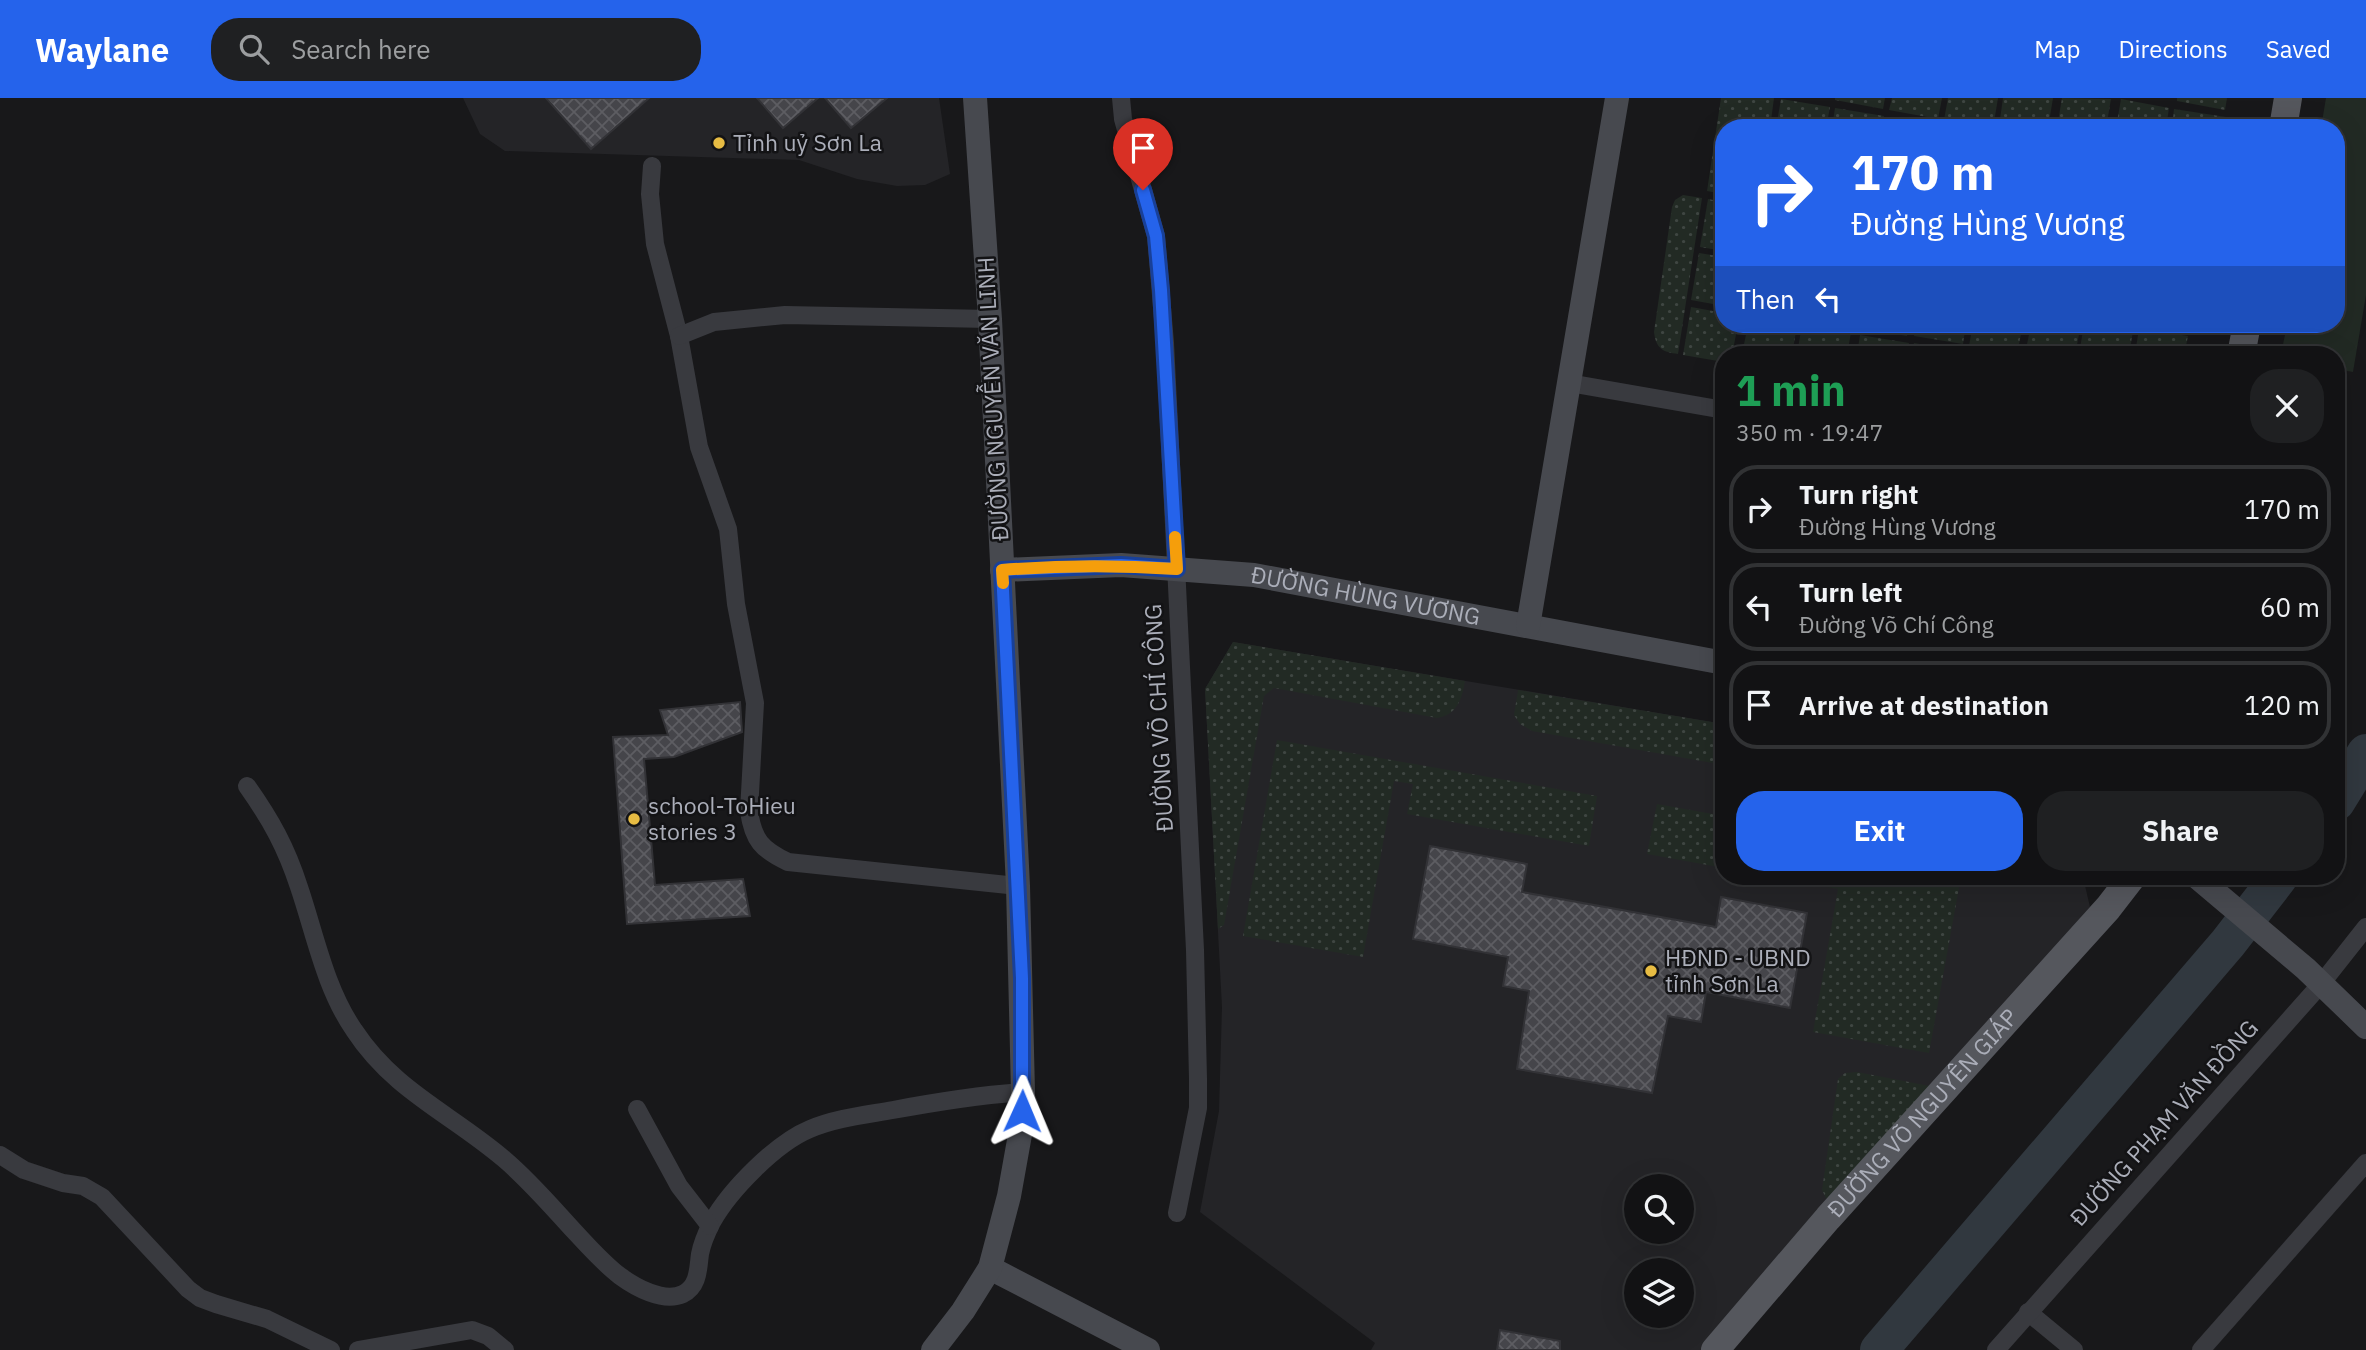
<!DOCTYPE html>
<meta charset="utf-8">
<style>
body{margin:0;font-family:"IBM Plex Sans",sans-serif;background:#1f2022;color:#f1f3f6;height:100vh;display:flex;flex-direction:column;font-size:26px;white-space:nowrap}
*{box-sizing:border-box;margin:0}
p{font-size:23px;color:#9c9ea0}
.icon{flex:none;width:38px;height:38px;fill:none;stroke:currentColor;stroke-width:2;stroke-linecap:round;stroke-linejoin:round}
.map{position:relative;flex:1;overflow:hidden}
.sheet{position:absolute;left:1715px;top:248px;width:630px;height:539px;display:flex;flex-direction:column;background:#121214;border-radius:28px;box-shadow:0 7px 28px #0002,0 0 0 2px #313234}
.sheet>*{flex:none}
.top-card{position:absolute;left:1715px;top:21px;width:630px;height:214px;border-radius:28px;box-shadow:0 7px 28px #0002,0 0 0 2px #313234;background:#2563eb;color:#fff;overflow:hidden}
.controls{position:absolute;left:1624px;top:1076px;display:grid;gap:14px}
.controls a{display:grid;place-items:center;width:70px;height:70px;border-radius:50%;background:#121214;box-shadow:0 7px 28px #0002,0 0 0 2px #313234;font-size:35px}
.pin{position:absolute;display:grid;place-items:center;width:60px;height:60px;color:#fff;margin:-72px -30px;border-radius:50% 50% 50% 0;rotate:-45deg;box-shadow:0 0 7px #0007}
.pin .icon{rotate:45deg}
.me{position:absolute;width:77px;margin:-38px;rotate:1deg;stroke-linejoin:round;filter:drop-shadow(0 0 5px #0008)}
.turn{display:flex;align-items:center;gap:24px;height:147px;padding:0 21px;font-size:32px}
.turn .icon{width:91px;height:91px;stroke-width:2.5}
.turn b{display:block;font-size:49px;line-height:60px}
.then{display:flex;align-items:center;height:66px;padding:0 21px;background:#0003;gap:14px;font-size:26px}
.round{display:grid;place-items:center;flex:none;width:74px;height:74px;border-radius:28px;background:#1f2022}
.summary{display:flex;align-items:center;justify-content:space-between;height:119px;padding:0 21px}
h1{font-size:42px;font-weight:700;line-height:52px;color:#1e9e55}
.cta{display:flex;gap:14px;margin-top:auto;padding:14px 21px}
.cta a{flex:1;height:80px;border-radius:28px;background:#2563eb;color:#fff;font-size:28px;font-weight:700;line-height:80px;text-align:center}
.cta a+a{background:#1f2022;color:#f1f3f6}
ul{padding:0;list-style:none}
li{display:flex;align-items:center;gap:21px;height:88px;margin:0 14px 10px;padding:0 7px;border:4px solid #313234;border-radius:28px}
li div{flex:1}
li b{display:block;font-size:26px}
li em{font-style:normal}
header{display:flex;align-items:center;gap:42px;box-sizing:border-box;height:98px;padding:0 35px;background:#2563eb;color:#fff}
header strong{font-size:33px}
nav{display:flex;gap:38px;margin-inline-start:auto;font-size:24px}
.search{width:490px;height:63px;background:#1f2022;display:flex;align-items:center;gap:18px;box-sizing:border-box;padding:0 24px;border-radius:28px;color:#9c9ea0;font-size:26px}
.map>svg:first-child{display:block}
.built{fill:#242427;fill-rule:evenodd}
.grass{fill:url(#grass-dots)}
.park{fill:#222a24}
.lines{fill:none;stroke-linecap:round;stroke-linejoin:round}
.river{stroke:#31383f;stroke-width:38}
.building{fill:url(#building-cross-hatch);stroke:#323236;stroke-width:2}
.street{stroke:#393a3f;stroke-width:18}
.secondary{stroke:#47494f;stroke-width:24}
.primary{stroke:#55575d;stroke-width:28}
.route-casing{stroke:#184099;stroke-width:18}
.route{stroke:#2563eb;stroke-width:12}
.slow{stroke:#f59e0b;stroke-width:12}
.poi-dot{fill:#e7bc43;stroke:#131315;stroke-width:2.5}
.labels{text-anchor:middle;stroke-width:5;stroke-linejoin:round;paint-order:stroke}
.poi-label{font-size:23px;fill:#abaeb9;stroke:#131315;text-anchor:start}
.street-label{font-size:23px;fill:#abaeb9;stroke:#131315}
</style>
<header>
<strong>Waylane</strong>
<div class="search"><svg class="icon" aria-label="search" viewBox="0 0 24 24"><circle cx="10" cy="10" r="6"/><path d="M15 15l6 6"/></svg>Search here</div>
<nav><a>Map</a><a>Directions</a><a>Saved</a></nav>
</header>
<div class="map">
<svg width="2366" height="1252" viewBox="0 0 2366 1252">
<defs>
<pattern id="grass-dots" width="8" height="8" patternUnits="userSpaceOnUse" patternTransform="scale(1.75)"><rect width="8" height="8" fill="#222a24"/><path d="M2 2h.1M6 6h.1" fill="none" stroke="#3f4642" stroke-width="1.8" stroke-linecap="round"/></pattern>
<pattern id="building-cross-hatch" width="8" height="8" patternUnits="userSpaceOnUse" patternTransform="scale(1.75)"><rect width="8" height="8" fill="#45454a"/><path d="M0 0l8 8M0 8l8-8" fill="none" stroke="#5d5d62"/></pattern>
</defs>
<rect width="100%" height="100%" fill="#18181a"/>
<g class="built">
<path d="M 463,0 L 939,0 L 950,76 L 925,87 L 897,88 L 857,81 L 799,62 L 505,53 L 480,36 Z"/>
<path d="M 1233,544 L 1724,626 L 1724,779 L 2083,779 L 2090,809 L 1712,1252 L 1371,1252 L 1375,1245 L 1200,1114 L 1219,1013 L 1222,909 L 1205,591 ZM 1636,1088 L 1682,1088 L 1682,1134 L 1636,1134 ZM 1636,1172 L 1682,1172 L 1682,1218 L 1636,1218 Z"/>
</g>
<g class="grass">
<path d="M 1721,0 L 1774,0 L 1770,30 L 1724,30 L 1724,96 L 1707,93 Z"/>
<path d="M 1835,0 L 1885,0 L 1883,11 L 1835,2 Z"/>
<path d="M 1892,0 L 1942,0 L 1938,21 L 1889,12 Z"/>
<path d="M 1948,0 L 1998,0 L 1993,30 L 1944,22 Z"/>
<path d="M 2003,0 L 2053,0 L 2048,30 L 1999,29 Z"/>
<path d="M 2062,0 L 2111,1 L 2106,30 L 2057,30 Z"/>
<path d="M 2177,0 L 2227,0 L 2225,12 L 2177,3 Z"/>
<path d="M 1781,1 L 1830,9 L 1826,30 L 1776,30 Z"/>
<path d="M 2121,1 L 2169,10 L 2166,30 L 2116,30 Z"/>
<path d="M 1835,10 L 1884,18 L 1882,30 L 1832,30 Z"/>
<path d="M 2174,11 L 2226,19 L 2224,30 L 2172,30 Z"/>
<path d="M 1890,19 L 1938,28 L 1938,30 L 1888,30 Z"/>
<path d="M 1683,97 L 1702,100 L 1678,256 C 1663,254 1656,251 1654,234 L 1672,109 L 1675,102 Z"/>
<path d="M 1708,101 L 1724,104 L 1724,153 L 1700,149 Z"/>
<path d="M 1699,155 L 1724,159 L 1724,208 L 1691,202 Z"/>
<path d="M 1691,209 L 1724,215 L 1724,226 L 1738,226 L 1732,257 L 1724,257 L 1724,264 L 1683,257 Z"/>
<path d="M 1748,226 L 1797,227 L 1792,257 L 1742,257 Z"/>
<path d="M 1802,226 L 1851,234 L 1847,257 L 1797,257 Z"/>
<path d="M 1859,226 L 1909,226 L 1907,238 L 1858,230 Z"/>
<path d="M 1916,226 L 1966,226 L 1963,246 L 1914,238 Z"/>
<path d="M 1973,226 L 2023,226 L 2017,256 L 1969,248 Z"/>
<path d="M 2031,226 L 2081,226 L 2075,257 L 2025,257 Z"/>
<path d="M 2084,226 L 2134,227 L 2129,257 L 2079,257 Z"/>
<path d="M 2139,230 L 2188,238 L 2184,257 L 2135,257 Z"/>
<path d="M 1860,237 L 1909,245 L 1907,257 L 1857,257 Z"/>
<path d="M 1914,245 L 1962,254 L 1961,257 L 1912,257 Z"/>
<path d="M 1233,544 L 1465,583 C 1462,601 1457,617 1437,620 L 1274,590 L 1264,598 L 1224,827 L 1218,831 L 1205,591 Z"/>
<path d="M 1518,592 L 1724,626 L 1724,667 L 1532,633 L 1520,626 L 1514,617 Z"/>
<path d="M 1277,642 L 1597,698 L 1589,748 L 1407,716 L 1413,686 L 1394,683 L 1363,859 L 1243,838 Z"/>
<path d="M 1657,706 L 1724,718 L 1724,770 L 1647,756 Z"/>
<path d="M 1772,779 L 1961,779 L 1929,955 L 1813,934 L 1838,791 Z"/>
<path d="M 1857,974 L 1935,989 L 1840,1102 L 1826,1100 L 1822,1092 L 1838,981 L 1845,975 Z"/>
</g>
<path class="park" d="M 2326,0 L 2366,0 L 2366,197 L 2353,274 L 2336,271 L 2336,257 L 2281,257 L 2287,226 L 2336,226 L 2336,30 L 2321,30 Z"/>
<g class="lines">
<g class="river">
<path d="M 2336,704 L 2366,655"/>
<path d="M 1879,1252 L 2228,845 L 2279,779"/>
</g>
</g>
<g class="building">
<path d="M 546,0 L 649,0 L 591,51 Z"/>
<path d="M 757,0 L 818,0 L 783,30 Z"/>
<path d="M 825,0 L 887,0 L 851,30 Z"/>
<path d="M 740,604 L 742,634 L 674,659 L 644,661 L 655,787 L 743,781 L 750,818 L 627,826 L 613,639 L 668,637 L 660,612 Z"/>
<path d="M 1430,748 L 1527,766 L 1522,794 L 1716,829 L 1721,799 L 1807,815 L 1790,910 L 1706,894 L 1701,924 L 1668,918 L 1652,995 L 1517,971 L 1529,893 L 1503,888 L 1508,859 L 1413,841 Z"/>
<path d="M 1500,1232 L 1560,1243 L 1560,1252 L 1497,1252 Z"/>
</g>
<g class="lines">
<g class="street">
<path d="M 1121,0 L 1123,21 L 1156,138 L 1165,245 L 1195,852 L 1198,981 L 1198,1010 L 1177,1115"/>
<path d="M 652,68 L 650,96 L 655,146 L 679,238 L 699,349 L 728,431 L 736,506 L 755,605 L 749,713 C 753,742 762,752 788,764 L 1018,788"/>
<path d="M 679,238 L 714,224 L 785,217 L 990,221"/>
<path d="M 1569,285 L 1724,312"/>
<path d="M 247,688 C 271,722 286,749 299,789 C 315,836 325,890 354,932 C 394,993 450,1015 504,1061 C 530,1083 552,1109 575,1134 C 589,1149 603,1165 620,1178 C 635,1189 663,1205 683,1196 C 699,1188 698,1170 700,1156 C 702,1145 707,1134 712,1124 C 730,1092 776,1045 810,1031 C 836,1020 865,1017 893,1012 C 936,1004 979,997 1023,994"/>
<path d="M 637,1011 L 679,1088 L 710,1128"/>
<path d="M 0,1057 L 24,1072 L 63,1085 L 83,1088 L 102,1099 L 188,1191 L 200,1200 L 216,1206 L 267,1221 L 331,1252"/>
<path d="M 2028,1214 L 2074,1252"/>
<path d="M 358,1252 L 472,1232 L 488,1238 L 505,1252"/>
<path d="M 1996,1252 L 2321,886 L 2366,829"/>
<path d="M 2201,1252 L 2366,1065"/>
</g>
<g class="secondary">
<path id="s1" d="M 1002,472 L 1121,467 L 1254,477 L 1724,565"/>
<path d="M 1528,528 L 1617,0"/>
<path d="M 2197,779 L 2306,871 L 2366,929"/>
<path d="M 990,1170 L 1148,1252"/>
<path d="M 933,1252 L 963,1213 L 990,1170 L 1009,1098 L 1021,1031 L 1023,994 L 1018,788 L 990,221 L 975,0"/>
</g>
<g class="primary">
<path d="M 2283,30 L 2288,0"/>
<path d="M 2241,257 L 2247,226"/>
<path id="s2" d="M 1715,1252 L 1828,1120 L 2108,810 L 2132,779"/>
</g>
</g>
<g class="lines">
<g class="route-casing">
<path id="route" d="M 1022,1013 L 1022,880 L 1002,472 L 1121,467 L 1177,471 L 1161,192 L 1156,138 L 1143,92"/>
</g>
<use href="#route" class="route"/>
<path class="slow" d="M 1003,485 L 1002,472 C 1061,467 1118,467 1177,471 L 1175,439"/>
</g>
<g class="poi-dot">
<circle cx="719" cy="45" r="7"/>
<circle cx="634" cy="721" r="7"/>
<circle cx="1651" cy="873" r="7"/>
</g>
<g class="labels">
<g class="poi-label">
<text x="733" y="53">Tỉnh uỷ Sơn La</text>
<text x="648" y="716">school-ToHieu<tspan x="648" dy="26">stories 3</tspan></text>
<text x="1665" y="868">HĐND - UBND<tspan x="1665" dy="26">tỉnh Sơn La</tspan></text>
</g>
<g class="street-label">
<text transform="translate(993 301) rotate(-93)" y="8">ĐƯỜNG NGUYỄN VĂN LINH</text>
<text dy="8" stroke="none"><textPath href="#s1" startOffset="366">ĐƯỜNG HÙNG VƯƠNG</textPath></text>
<text transform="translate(1159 620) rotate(-93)" y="8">ĐƯỜNG VÕ CHÍ CÔNG</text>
<text dy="8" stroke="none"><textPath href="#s2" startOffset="315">ĐƯỜNG VÕ NGUYÊN GIÁP</textPath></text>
<text transform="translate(2164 1025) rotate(-48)" y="8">ĐƯỜNG PHẠM VĂN ĐỒNG</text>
</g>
</g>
</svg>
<div class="controls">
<a><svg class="icon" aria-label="search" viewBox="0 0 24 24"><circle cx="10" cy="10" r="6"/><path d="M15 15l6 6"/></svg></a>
<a><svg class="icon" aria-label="layers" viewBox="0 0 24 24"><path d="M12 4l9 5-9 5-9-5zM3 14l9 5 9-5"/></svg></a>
</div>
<div class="pin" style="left:1143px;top:92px;background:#d93025"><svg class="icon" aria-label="arrive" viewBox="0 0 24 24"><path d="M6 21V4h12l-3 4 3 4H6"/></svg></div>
<svg class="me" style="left:1022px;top:1013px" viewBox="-20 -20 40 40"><path d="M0-17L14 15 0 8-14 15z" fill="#2563eb" stroke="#fff" stroke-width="4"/></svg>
<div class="top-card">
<div class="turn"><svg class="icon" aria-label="right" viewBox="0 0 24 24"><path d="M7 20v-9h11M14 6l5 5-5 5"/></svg><div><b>170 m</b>Đường Hùng Vương</div></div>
<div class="then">Then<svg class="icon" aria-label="left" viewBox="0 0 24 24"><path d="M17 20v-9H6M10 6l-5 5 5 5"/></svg></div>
</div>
<section class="sheet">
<div class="summary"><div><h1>1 min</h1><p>350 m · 19:47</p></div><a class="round"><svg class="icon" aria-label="close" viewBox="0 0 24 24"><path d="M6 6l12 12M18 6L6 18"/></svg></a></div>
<ul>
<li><svg class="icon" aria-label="right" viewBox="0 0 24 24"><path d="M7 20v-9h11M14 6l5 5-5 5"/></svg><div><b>Turn right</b><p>Đường Hùng Vương</p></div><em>170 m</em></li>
<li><svg class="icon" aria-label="left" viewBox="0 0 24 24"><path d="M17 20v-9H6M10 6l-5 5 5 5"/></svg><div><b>Turn left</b><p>Đường Võ Chí Công</p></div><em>60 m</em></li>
<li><svg class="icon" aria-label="arrive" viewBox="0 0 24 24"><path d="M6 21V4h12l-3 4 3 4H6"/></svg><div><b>Arrive at destination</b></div><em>120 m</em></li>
</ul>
<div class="cta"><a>Exit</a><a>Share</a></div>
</section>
</div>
